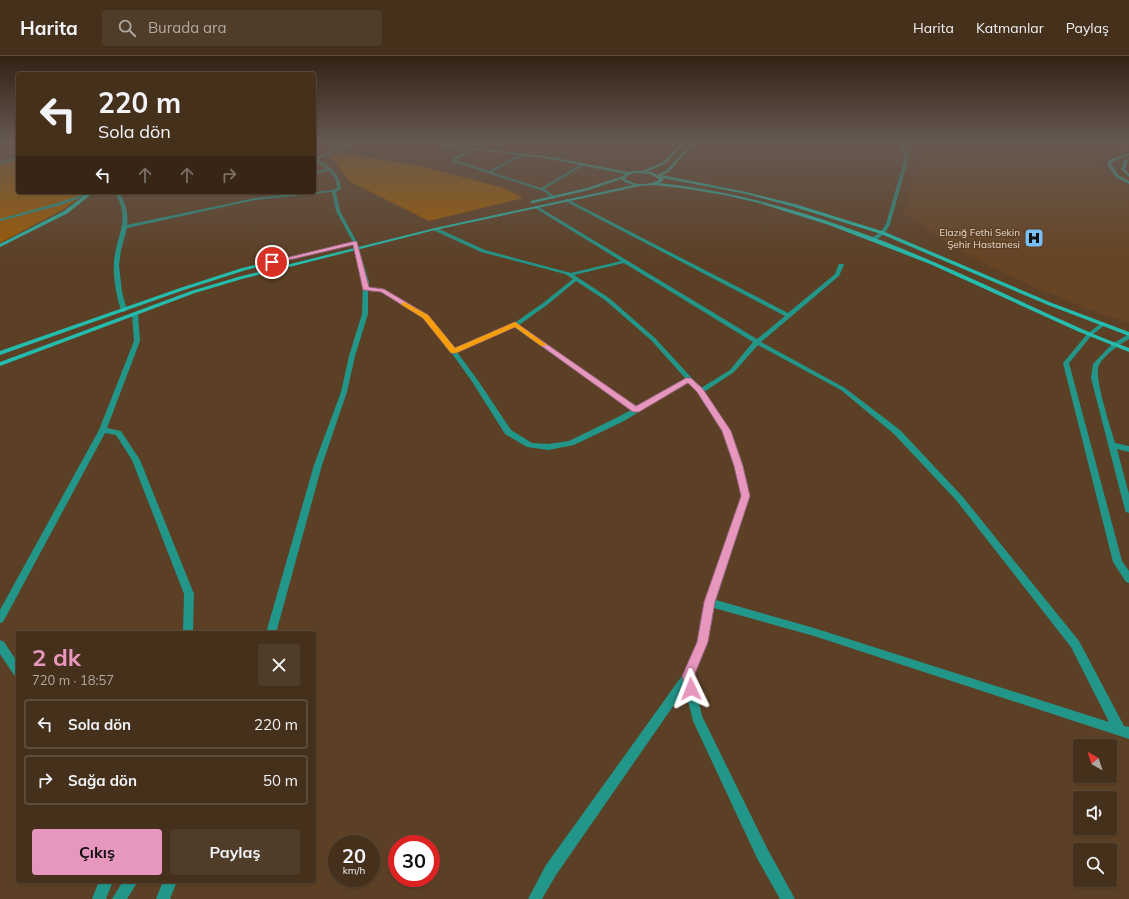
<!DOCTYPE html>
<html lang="tr">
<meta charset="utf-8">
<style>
body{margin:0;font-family:Mulish,sans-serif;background:#4f3c29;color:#f1f3f6;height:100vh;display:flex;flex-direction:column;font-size:15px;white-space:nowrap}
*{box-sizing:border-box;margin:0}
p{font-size:13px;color:#b0a9a3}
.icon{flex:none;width:22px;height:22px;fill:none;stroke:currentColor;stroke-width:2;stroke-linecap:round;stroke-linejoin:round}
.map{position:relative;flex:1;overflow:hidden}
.panel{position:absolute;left:16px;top:575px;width:300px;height:252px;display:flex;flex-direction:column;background:#45301c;border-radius:4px;box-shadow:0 1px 3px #0004,0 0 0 1px #5d4b3b}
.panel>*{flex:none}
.banner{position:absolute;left:16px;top:16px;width:300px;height:122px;border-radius:4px;box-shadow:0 1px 3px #0004,0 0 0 1px #5d4b3b;background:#45301c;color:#f1f3f6;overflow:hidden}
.needle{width:26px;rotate:321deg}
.controls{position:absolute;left:1073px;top:683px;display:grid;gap:8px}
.controls a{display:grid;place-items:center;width:44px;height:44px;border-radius:4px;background:#45301c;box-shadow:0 1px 3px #0004,0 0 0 1px #5d4b3b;font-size:20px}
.speed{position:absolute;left:328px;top:779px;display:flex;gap:8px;font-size:20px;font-weight:700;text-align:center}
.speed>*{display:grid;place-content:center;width:52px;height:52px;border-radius:50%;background:#45301c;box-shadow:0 1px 3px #0004,0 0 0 1px #5d4b3b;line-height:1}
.speed small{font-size:10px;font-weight:400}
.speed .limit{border:6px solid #d22;background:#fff;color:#111}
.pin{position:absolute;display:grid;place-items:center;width:34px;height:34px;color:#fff;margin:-17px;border:2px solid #fff;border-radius:50%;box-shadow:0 1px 4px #0007}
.me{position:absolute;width:44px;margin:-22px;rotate:358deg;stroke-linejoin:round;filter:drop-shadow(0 0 3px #0008)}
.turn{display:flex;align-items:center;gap:14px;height:84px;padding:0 16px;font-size:18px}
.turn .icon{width:52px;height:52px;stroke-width:2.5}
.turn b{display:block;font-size:28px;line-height:34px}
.lanes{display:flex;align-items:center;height:38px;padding:0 16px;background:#0003;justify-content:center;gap:20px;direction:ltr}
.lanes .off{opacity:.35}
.round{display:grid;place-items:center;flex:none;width:42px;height:42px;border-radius:4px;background:#4f3c29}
.summary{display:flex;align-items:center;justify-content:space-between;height:68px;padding:0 16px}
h1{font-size:24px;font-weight:700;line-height:30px;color:#e797bd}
.action{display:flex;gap:8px;margin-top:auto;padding:8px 16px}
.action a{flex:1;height:46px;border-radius:4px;background:#e797bd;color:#111;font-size:16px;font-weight:700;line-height:46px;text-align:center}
.action a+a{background:#4f3c29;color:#f1f3f6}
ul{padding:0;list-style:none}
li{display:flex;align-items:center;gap:12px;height:50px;margin:0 8px 6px;padding:0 8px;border:2px solid #5d4b3b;border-radius:4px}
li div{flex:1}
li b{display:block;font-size:15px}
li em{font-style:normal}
header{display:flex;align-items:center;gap:24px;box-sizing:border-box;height:56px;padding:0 20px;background:#45301c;border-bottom:1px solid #5d4b3b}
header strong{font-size:19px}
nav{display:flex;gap:22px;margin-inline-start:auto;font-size:14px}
.search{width:280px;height:36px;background:#4f3c29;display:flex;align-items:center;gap:10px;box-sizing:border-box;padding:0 14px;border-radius:4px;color:#b0a9a3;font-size:15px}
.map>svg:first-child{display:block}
.built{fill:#664424}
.green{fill:#9e5b00}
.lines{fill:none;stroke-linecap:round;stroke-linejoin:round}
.street{fill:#229689;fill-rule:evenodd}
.secondary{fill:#24bcac;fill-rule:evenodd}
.route{fill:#e797bd;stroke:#96627b}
.slow{fill:#f59e0b}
.labels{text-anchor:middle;stroke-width:3;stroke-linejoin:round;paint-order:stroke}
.far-poi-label{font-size:10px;fill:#e9d8c9;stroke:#5c4026;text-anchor:end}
</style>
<header>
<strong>Harita</strong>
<div class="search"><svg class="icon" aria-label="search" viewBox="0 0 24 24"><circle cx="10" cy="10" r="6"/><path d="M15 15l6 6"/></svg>Burada ara</div>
<nav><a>Harita</a><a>Katmanlar</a><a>Paylaş</a></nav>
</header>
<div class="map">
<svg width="1129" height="843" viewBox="0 0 1129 843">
<rect width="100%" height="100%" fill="#5c4026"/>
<path class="built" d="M 911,87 L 1129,87 L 1129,95 L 1111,98 L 1102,105 L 1102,111 L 1107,118 L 1129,130 L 1129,267 L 1104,259 L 1027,228 L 965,198 L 904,157 L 920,101 Z"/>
<g class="green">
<path d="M 338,97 L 416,109 L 504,132 L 523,142 L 429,165 L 349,125 L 335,106 L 328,102 Z"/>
<path d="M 18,103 L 18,136 L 87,136 L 64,153 L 0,187 L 0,108 Z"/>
</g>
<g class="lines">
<g class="street">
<path d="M 349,87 L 354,87 L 318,103 C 329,111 341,118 341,133 L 336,136 L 340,155 L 357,186 L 369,226 L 369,232 L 384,234 L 427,260 L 454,292 L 513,268 L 543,247 L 573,223 L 565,218 L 481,196 L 433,174 L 433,172 L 437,172 L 485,194 L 571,217 L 621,205 L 535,152 L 535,150 L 537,150 L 757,283 L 785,260 L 565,145 L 565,143 L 567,143 L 788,257 L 835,218 L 839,208 L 843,208 L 844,209 L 839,220 L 761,286 L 845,332 L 900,374 L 962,440 L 1079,585 L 1124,670 L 1129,671 L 1129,683 L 814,580 L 714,552 L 708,585 L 693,620 L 702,660 L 767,792 L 795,843 L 780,843 L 757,802 L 693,665 L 685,633 L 556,819 L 542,843 L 528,843 L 546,809 L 684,617 L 698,585 L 705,547 L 742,440 L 734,410 L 722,375 L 697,336 L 688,326 L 624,365 L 574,389 L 548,394 L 527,391 L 505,378 L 473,327 L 441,282 L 423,262 L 381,236 L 368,235 L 368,258 L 355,300 L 347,336 L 322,409 L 276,577 L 266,577 L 314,409 L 341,336 L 349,300 L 362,258 L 363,226 L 353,186 L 336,155 L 332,136 L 255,144 L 127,172 L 121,194 L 119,209 L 122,236 L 127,254 L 124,256 L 121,254 C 116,239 113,221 114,205 C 117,176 131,165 115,136 L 119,136 C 125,147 129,156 127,169 L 255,142 L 333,134 L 337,132 C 337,125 334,120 329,115 L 314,118 L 314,116 L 327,113 L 314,104 L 314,102 ZM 624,207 L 753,286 L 730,314 L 701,332 L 655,282 L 609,242 L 574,219 ZM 576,225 L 605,244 L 651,284 L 685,322 L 636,351 L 519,269 L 547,249 ZM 514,271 L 631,354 L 618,361 L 569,385 L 548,388 L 532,387 L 511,374 L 479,326 L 457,296 ZM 758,289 L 841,334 L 894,378 L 956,444 L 1071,591 L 1109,666 L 814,572 L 716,544 L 750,440 L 742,410 L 730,375 L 704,336 L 734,316 Z"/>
<path d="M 899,87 L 903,87 L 909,101 L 890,168 C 886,176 881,184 871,184 L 871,182 L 881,176 L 886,168 L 905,101 Z"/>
<path d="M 474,91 L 477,92 L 455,104 L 489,115 L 522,97 L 524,97 L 524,99 L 492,116 L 541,132 L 583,107 L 586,108 L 544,133 L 547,134 L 555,141 L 555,142 L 553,143 L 545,136 L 540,134 L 451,105 L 453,102 Z"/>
<path d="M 18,101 L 18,103 L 0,108 L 0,106 Z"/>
<path d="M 90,136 L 93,137 L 61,149 L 0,165 L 0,163 L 57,147 Z"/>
<path d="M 135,256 L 138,258 L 140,285 L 107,372 L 121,375 L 140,404 L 194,538 L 193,577 L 183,577 L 184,538 L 132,404 L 116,379 L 105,377 L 3,566 L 0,567 L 0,554 L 99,374 L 134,285 L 132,258 Z"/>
<path d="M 1103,266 L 1105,267 L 1105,269 L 1092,279 L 1069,307 L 1122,505 L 1129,515 L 1129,527 L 1126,526 L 1113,506 L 1063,307 L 1088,277 Z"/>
<path d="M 1129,278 L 1129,283 C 1120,288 1104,299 1099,309 C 1093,319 1111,373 1115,387 L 1129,390 L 1129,396 L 1117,393 L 1129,438 L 1129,457 L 1126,456 L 1125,454 L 1091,322 L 1093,308 L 1112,288 Z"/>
<path d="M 0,584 L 4,586 L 18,607 L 18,621 L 14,619 L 0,598 Z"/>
<path d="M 99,825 L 113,825 L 106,843 L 92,843 Z"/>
<path d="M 123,825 L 138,825 L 127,843 L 112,843 Z"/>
<path d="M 163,825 L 177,825 L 170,843 L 156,843 Z"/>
</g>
<g class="secondary">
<path d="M 418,87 L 428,87 L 545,100 L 629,116 L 633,115 L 642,115 L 663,106 L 681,87 L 685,87 L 665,108 L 646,116 L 652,116 L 657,119 L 667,114 L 690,87 L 694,87 L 669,116 L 662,119 L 746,136 L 795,148 L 885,176 L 1052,247 L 1129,276 L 1129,280 L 1048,249 L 881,178 L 791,150 L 746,138 L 663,122 L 663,125 L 659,127 C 763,138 862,174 957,216 C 1014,241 1070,270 1129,292 L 1129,296 L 1077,275 L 930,208 L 829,169 L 759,147 L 724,139 L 688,133 L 653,129 L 640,130 L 435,174 L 242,223 L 195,237 L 0,310 L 0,306 L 191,235 L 238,221 L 435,172 L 634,129 L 625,126 L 621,123 L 589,134 L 533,147 L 531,147 L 531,145 L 587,132 L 623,120 L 625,118 L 545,102 ZM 633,117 L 650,118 L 659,123 L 659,124 C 648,129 635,130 625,123 L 627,120 Z"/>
<path d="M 1129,97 L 1129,99 L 1112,106 L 1111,108 L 1118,119 L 1129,125 L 1129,128 L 1116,121 L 1107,108 L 1109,104 Z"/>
<path d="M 1129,102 L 1125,113 L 1129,118 L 1129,121 L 1121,113 L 1124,105 Z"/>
<path d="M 89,136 L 94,136 L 68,157 L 0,191 L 0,188 L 64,155 Z"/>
<path d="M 356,185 L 358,186 L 358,187 L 246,214 L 184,234 L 0,299 L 0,295 L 180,232 L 242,212 Z"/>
</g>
</g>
<linearGradient id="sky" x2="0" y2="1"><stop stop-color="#332315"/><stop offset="0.42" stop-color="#665952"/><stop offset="1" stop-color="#665952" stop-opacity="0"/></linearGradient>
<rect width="1129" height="205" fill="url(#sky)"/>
<path class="route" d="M 355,185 L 357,186 L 369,231 L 384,233 L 428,259 L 455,292 L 515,266 L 636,350 L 686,322 L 691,322 L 703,333 L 731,375 L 743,410 L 750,440 L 715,546 L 708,586 L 694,620 L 697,633 L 696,637 L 691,639 L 687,637 L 682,620 L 697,586 L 704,546 L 741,440 L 734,410 L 722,375 L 697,336 L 688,327 L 639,356 L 633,356 L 515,271 L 456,297 L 451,297 L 423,262 L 381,236 L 363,234 L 353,189 L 272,208 L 269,206 Z"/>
<path class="slow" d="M 404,246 L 428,259 L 455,292 L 515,266 L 547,289 L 541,290 L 515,271 L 456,297 L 451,297 L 423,262 L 402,249 L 401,248 Z"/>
<defs>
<g id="hospital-square" transform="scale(1)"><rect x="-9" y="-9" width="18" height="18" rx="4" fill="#78bff7" stroke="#5c4026"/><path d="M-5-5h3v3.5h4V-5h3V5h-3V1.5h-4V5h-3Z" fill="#111"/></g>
</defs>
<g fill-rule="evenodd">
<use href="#hospital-square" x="1034" y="182"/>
</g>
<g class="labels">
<g class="far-poi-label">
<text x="1020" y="180">Elazığ Fethi Sekin<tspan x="1020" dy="12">Şehir Hastanesi</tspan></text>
</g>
</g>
</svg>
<div class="controls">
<a><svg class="needle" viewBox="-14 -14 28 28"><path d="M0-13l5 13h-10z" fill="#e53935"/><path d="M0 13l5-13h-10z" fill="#b0a9a3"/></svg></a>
<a><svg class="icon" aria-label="sound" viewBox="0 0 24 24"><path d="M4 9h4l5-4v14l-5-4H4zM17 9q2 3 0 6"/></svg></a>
<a><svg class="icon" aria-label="search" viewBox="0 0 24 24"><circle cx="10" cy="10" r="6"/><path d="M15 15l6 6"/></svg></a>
</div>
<div class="speed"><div>20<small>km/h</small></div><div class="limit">30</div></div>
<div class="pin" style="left:272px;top:206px;background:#d93025"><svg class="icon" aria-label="arrive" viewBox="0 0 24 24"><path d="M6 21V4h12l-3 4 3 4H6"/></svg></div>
<svg class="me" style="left:691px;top:633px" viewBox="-20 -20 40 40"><path d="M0-17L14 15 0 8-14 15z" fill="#e797bd" stroke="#fff" stroke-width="4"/></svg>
<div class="banner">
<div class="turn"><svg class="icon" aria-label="left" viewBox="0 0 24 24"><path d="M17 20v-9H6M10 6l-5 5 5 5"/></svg><div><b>220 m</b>Sola dön</div></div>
<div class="lanes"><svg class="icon" aria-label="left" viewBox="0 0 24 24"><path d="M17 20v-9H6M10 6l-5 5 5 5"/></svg><svg class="icon off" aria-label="ahead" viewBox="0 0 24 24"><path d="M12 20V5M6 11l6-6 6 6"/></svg><svg class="icon off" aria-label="ahead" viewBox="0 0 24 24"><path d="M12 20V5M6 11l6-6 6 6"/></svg><svg class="icon off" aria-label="right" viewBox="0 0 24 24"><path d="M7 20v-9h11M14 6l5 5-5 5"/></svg></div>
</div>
<section class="panel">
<div class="summary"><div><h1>2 dk</h1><p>720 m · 18:57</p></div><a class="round"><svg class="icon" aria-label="close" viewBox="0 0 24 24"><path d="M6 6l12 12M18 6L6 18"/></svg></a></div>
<ul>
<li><svg class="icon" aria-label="left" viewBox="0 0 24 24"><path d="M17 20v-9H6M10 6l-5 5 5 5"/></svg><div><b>Sola dön</b></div><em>220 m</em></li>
<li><svg class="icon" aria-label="right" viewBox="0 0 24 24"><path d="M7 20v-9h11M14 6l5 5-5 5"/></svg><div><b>Sağa dön</b></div><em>50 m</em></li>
</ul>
<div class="action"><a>Çıkış</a><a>Paylaş</a></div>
</section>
</div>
